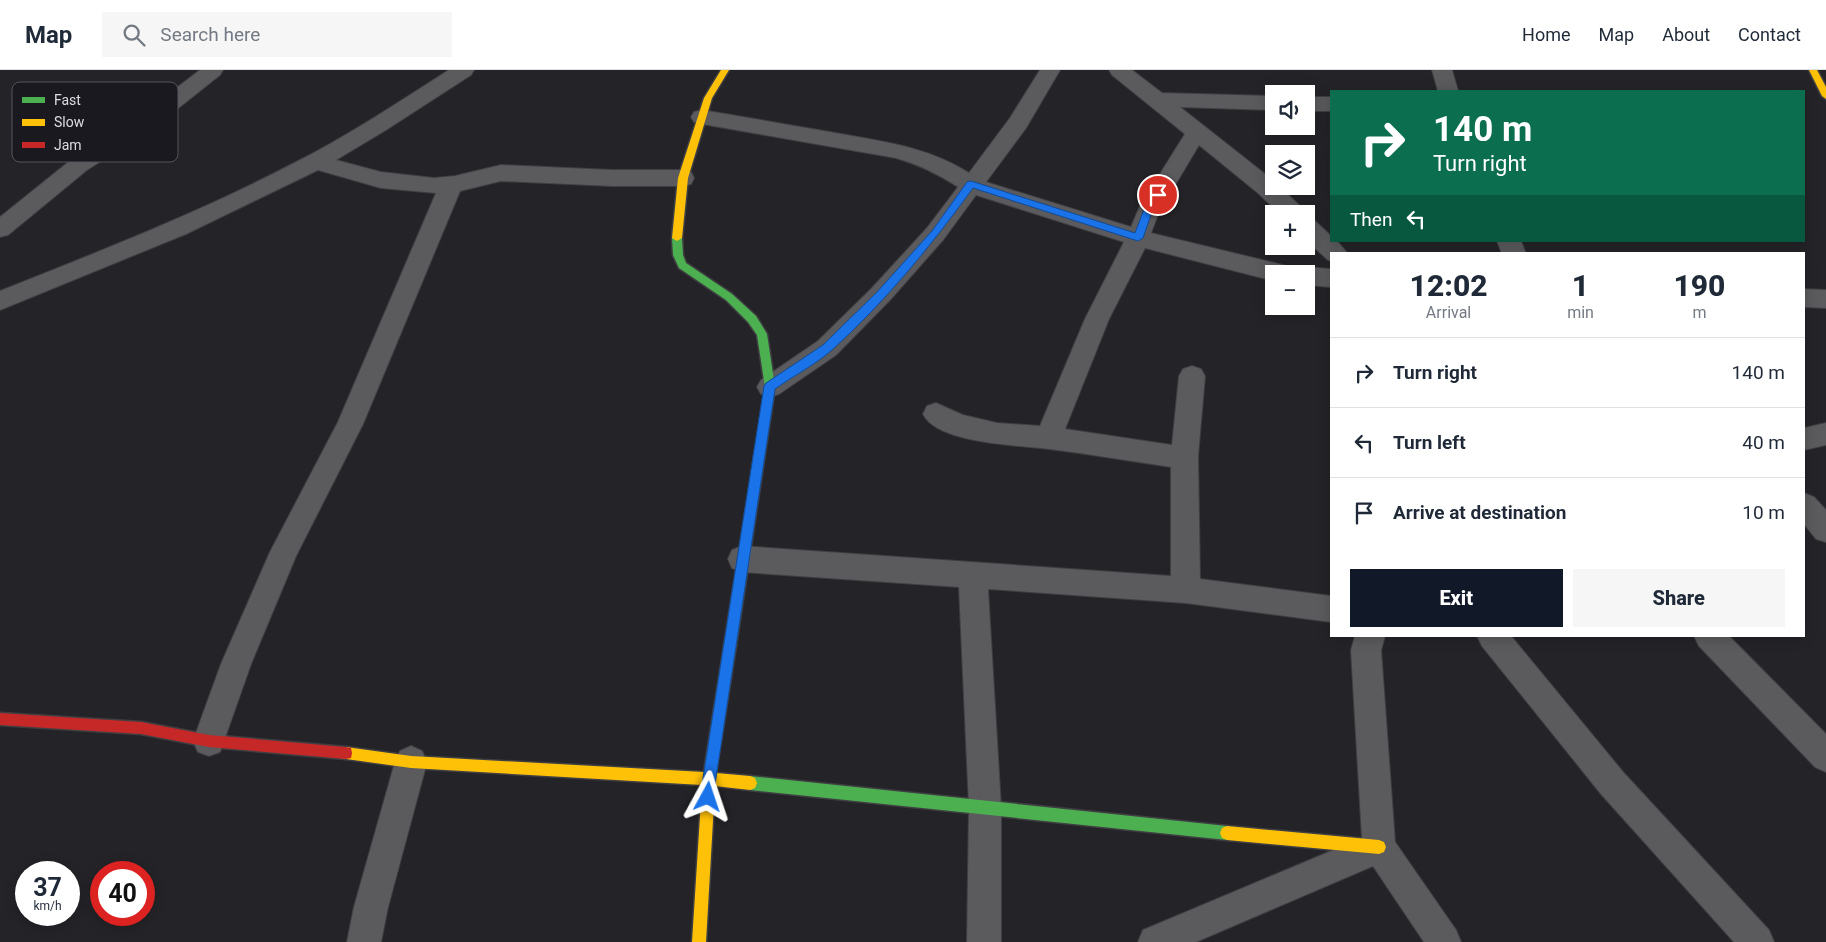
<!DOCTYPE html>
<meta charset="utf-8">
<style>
body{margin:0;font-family:Roboto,sans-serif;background:#f6f6f7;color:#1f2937;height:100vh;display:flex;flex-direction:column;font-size:19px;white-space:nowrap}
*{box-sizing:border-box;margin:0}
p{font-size:16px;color:#747a83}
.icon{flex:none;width:28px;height:28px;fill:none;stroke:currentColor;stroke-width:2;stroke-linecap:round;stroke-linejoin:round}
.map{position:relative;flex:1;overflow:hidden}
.drawer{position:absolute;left:1330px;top:182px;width:475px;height:385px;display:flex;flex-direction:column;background:#fff;border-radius:0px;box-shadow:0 2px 12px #0003}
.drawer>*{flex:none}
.top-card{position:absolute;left:1330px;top:20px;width:475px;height:152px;border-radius:0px;box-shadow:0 2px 12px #0003;background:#0b6e4f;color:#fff;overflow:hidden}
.fabs{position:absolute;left:1265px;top:15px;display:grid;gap:10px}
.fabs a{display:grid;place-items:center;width:50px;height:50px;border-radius:0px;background:#fff;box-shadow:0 2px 12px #0003;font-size:25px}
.speed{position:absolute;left:15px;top:791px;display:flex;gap:10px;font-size:25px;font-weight:700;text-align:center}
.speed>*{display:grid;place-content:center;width:65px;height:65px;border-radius:50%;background:#fff;box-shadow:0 2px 12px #0003;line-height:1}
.speed small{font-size:12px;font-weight:400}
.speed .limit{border:8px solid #d22;background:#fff;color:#111}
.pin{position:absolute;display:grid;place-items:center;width:42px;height:42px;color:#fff;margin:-21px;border:2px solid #fff;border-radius:50%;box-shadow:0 1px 5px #0007}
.me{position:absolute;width:55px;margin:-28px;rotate:5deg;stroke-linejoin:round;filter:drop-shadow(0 0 4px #0008)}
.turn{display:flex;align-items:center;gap:18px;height:105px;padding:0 20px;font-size:22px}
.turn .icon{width:65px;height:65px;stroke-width:2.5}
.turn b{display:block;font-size:35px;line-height:42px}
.then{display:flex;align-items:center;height:48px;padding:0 20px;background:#0003;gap:10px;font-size:19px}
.eta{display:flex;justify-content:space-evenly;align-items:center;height:85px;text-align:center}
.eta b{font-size:30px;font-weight:800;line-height:35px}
.cta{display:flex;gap:10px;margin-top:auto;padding:10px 20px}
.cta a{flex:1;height:58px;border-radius:0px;background:#111827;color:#fff;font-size:20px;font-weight:800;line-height:58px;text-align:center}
.cta a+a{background:#f6f6f7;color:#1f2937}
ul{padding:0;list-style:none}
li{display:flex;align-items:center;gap:15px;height:70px;padding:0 20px;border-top:1px solid #e0e1e3}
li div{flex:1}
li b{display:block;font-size:19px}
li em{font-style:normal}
header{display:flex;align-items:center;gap:30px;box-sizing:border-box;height:70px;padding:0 25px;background:#fff;border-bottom:1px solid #e0e1e3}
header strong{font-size:24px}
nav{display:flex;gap:28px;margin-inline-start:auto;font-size:18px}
.search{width:350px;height:45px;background:#f6f6f7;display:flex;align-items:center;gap:12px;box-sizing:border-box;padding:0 18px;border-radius:0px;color:#747a83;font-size:19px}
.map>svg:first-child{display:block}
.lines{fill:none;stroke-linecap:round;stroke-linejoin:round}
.street-casing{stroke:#3f3f43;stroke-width:2}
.fast-casing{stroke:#3f3f43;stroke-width:3}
.slow-casing{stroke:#3f3f43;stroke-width:3}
.jam-casing{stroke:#3f3f43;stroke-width:3}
.street{fill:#5b5b5e;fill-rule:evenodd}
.fast{fill:#4caf50;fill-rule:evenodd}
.slow{fill:#ffc107;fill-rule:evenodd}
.jam{fill:#c62828;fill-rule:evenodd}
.route{fill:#1a73e8;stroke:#114b97}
.key{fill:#1a1920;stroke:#54545a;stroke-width:1}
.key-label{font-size:14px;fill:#dddde1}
</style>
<header>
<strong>Map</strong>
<div class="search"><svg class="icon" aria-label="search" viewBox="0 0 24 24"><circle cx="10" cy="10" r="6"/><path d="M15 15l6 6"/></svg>Search here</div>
<nav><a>Home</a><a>Map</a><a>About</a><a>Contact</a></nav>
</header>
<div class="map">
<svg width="1826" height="872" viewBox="0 0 1826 872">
<rect width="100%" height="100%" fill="#242428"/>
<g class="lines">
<g class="street-casing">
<g id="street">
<path d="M 200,0 L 223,0 L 220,5 L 157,55 L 87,100 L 8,165 L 0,167 L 0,147 L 71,90 L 141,45 Z"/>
<path d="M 449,0 L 474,0 L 471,5 L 386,60 L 336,90 L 381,102 L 434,108 L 455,106 L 501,95 L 612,100 L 683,100 L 691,102 L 694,108 L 691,114 L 683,116 L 612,116 L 501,111 L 460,121 L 363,354 L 296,486 L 251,594 L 220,682 L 209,686 L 198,682 L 193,671 L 221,594 L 270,482 L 338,352 L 436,123 L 381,118 L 318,100 L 186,164 L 0,240 L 0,221 C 101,181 203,141 300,90 C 351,64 400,31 449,0 Z"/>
<path d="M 1040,0 L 1060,0 L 1026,58 L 986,112 L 1131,157 L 1140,136 L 1185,64 L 1112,5 L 1109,0 L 1132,0 L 1162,23 L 1274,26 L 1274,40 L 1180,37 L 1274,111 L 1274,116 L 1279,116 L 1302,138 L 1305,144 L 1280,144 L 1258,123 L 1199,75 L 1159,142 L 1151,163 L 1283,195 L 1291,198 L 1295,204 L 1274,204 L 1274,211 L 1145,178 L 1109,249 L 1065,359 L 1172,375 L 1179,306 L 1183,299 L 1192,296 L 1201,299 L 1205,306 L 1198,386 L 1200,509 L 1331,526 L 1331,552 L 1186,533 L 988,519 L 1001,737 L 1001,872 L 967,872 L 969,737 L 959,517 L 742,502 L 732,498 L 728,489 L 732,480 L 742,476 L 1171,506 L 1171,397 C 1130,391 1090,384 1049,379 C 1019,375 938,374 923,344 L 927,336 L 936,333 L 963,345 L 997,353 L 1040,356 L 1085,249 L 1124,172 L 976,125 L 943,170 L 890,230 L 836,285 L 779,324 L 770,327 L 761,324 L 757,317 L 761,310 L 818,271 L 872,218 L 927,158 L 958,117 C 938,104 920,95 896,88 L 702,54 L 694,52 L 691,47 L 694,42 L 702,40 C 745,47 788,55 830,62 C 879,71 927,76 969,103 L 1010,48 Z"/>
<path d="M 1432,0 L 1452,0 L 1458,21 L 1438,21 Z"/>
<rect x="1306" y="27" width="25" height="14"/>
<path d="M 1306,148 L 1314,150 L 1331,166 L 1331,171 L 1337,171 L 1348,184 L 1331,184 L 1331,191 L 1328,190 L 1306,170 Z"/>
<path d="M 1497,171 L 1521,171 L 1526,184 L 1502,184 Z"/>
<path d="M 1306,197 L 1331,199 L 1331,217 L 1306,215 L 1306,204 L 1295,204 L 1298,200 Z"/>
<path d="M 1804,219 L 1826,220 L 1826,238 L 1804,237 Z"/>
<path d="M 1826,353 L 1826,375 L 1804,380 L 1804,358 Z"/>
<path d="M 1804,423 L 1814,427 L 1826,440 L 1826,472 L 1816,469 L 1804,454 Z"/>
<path d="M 1355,566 L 1385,566 L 1381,580 L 1395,772 L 1456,860 L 1461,872 L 1424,872 L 1373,796 L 1196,872 L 1138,872 L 1143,860 L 1362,768 L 1351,580 Z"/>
<path d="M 1477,566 L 1511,566 L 1623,702 L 1769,860 L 1774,872 L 1734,872 L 1601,724 L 1482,576 Z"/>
<path d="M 1694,566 L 1729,566 L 1826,664 L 1826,702 L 1815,697 L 1699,576 Z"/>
<path d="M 411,676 L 422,681 L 427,692 L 388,837 L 381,872 L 347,872 L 354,837 L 395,692 L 400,681 Z"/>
</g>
</g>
<g class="fast-casing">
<g id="fast">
<path d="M 677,165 L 682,168 L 683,185 L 686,193 L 732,224 L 756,246 L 767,264 L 775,317 L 736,576 L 734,580 L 730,582 L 726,580 L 724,576 L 765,317 L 757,265 L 748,252 L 726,230 L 679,198 L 673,185 L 672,168 Z"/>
<path d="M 750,706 L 1227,756 L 1232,758 L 1234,763 L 1232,768 L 1227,770 L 750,720 L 745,718 L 743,713 L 745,708 Z"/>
</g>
</g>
<g class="slow-casing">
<g id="slow">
<path d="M 721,0 L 729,0 L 712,28 L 688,108 L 682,168 L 677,171 L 672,168 L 678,108 L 704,28 Z"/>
<path d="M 1809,0 L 1817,0 L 1826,17 L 1826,29 L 1822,26 Z"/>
<path d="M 730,570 L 734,572 L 736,576 L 716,703 L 750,706 L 755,708 L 757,713 L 755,718 L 750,720 L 715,716 L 706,872 L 692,872 L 702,715 L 411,698 L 346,689 L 341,688 L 340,683 L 341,678 L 346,677 L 411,686 L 704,702 L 724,576 L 726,572 Z"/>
<path d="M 1227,756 L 1379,770 L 1384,772 L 1386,777 L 1384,782 L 1379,784 L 1227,770 L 1222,768 L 1220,763 L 1222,758 Z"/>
</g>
</g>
<g class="jam-casing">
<path id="jam" d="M 0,643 L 141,652 L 209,665 L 346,677 L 351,678 L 352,683 L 351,688 L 346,689 L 209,677 L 141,664 L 0,655 Z"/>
</g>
<use href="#street" class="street"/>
<use href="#fast" class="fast"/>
<use href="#slow" class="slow"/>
<use href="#jam" class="jam"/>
</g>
<path class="route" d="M 971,111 L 1135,163 L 1143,142 L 1154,123 L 1161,123 L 1162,125 L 1152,142 L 1143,168 L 1138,171 L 973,118 C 931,176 885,232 832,280 C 815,295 793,306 775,319 L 716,708 L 713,731 L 708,733 L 704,731 L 702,727 L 703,708 L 764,316 L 766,313 L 823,275 L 877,222 L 932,161 L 967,112 Z"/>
<rect x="12" y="12" width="166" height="80" rx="8" class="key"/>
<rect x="22" y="27" width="23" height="6" fill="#4caf50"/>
<rect x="22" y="49" width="23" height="7" fill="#ffc107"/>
<rect x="22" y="72" width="23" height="6" fill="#c62828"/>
<g class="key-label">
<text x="54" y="35">Fast</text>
<text x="54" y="57">Slow</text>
<text x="54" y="80">Jam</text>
</g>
</svg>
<div class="fabs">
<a><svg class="icon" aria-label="sound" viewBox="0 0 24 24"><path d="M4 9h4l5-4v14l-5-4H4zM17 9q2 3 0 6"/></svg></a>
<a><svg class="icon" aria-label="layers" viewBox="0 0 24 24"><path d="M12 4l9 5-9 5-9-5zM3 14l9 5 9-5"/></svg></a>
<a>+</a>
<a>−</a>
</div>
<div class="speed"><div>37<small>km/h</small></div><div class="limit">40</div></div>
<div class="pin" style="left:1158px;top:125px;background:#d93025"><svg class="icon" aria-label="arrive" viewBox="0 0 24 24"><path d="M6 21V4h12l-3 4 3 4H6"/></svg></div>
<svg class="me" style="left:708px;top:727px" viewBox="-20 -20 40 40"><path d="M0-17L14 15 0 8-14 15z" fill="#1a73e8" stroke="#fff" stroke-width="4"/></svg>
<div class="top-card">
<div class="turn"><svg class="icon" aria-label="right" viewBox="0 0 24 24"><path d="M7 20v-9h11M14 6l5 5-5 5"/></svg><div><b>140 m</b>Turn right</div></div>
<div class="then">Then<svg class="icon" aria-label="left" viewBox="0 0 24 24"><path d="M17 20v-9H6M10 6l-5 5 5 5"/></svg></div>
</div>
<section class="drawer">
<div class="eta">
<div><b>12:02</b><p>Arrival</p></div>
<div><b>1</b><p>min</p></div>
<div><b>190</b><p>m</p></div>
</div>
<ul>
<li><svg class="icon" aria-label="right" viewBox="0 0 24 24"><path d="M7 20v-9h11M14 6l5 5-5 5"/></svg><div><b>Turn right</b></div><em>140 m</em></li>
<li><svg class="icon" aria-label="left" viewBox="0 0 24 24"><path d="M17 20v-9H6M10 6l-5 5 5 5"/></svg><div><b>Turn left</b></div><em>40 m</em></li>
<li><svg class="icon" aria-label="arrive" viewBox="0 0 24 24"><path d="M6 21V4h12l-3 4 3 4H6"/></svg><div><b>Arrive at destination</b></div><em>10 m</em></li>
</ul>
<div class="cta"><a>Exit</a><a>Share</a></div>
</section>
</div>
